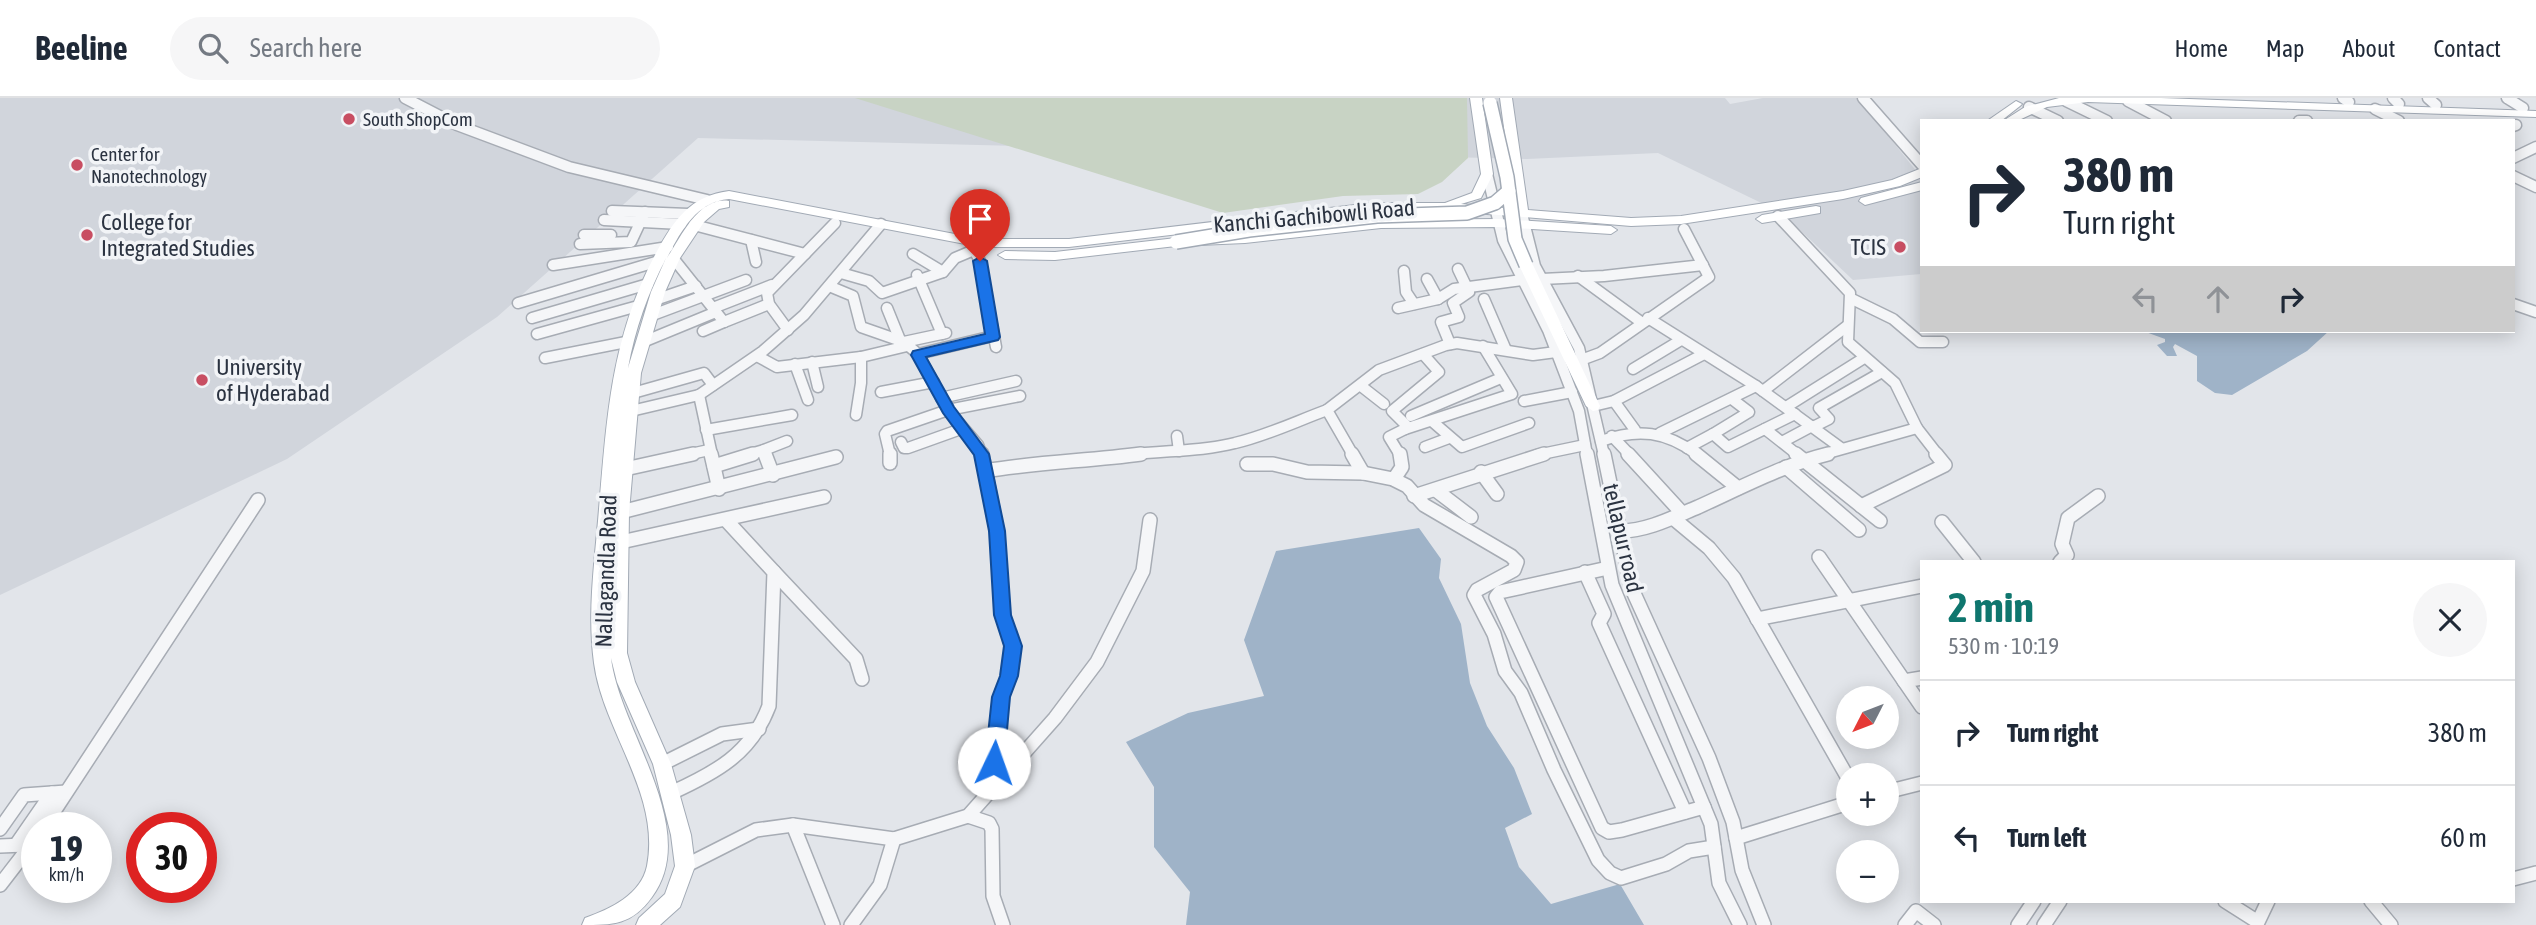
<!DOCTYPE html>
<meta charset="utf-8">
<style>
body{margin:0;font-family:"Asap Condensed",sans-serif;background:#f6f6f7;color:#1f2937;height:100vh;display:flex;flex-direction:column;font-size:26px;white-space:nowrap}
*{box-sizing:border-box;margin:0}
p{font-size:23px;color:#747a83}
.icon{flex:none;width:38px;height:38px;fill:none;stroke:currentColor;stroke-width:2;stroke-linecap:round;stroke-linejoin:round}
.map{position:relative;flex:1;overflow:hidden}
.drawer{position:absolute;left:1920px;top:462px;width:595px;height:343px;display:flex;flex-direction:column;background:#fff;border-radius:0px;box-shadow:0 4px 18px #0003}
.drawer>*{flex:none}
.banner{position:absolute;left:1920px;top:21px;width:595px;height:214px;border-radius:0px;box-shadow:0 4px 18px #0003;background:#fff;color:#1f2937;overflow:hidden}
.needle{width:46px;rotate:228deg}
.tools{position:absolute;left:1836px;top:588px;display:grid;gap:14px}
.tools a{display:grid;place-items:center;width:63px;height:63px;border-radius:50%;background:#fff;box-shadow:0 4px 18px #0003;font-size:35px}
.speed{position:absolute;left:21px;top:714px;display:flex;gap:14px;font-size:35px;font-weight:700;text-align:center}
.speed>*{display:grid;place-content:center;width:91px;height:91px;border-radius:50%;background:#fff;box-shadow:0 4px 18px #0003;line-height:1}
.speed small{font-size:18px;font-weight:400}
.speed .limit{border:10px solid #d22;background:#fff;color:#111}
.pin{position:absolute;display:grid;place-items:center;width:60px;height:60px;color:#fff;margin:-72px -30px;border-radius:50% 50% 50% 0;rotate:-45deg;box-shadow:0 0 7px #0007}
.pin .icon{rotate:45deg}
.me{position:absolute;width:77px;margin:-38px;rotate:3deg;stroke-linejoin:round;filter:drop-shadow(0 0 5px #0008)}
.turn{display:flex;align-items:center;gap:24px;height:147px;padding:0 28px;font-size:32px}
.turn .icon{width:91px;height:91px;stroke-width:2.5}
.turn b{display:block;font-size:49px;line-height:60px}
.lanes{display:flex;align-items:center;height:66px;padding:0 28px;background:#0003;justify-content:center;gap:35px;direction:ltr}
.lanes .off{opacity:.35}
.round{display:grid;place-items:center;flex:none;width:74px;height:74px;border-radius:37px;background:#f6f6f7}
.head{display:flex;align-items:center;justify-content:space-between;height:119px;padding:0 28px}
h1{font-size:42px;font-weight:700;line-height:52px;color:#0f766e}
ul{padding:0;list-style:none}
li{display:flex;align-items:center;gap:21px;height:105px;padding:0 28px;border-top:2px solid #e0e1e3}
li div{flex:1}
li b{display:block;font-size:26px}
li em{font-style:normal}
header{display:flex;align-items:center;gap:42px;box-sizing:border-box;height:98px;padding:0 35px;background:#fff;border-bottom:2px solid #e0e1e3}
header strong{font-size:33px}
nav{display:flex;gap:38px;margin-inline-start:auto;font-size:24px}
.search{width:490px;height:63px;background:#f6f6f7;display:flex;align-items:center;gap:18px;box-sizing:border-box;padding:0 24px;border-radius:38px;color:#747a83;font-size:26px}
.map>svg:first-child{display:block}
.built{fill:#d1d5dc}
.green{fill:#c8d3c4}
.water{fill:#9fb3c8}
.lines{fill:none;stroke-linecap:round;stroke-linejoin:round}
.minor-far1-casing{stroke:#a7acb4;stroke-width:13}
.minor-casing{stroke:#a7acb4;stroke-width:16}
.major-casing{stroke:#a2aab5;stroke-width:2}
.minor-far1{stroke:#f5f6f8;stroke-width:10}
.minor{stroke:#f5f6f8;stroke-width:13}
.major{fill:#fff;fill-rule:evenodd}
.major-bridge-casing{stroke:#a2aab5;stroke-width:16;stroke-linecap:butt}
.major-bridge{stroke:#fff;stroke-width:13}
.route{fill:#1a73e8;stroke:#114b97;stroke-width:2}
.poi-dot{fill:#c84e62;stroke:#f2f4f7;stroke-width:2.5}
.labels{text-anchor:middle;stroke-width:7;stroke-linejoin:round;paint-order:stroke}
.far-poi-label{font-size:19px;fill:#2b3341;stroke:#f2f4f7;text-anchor:start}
.street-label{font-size:23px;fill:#2b3341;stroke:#f2f4f7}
.poi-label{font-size:23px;fill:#2b3341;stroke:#f2f4f7;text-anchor:start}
</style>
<header>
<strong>Beeline</strong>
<div class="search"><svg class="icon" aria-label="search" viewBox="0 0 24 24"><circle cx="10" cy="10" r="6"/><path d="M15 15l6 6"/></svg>Search here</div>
<nav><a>Home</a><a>Map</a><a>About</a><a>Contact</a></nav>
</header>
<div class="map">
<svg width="2536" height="827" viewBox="0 0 2536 827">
<rect width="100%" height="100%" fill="#e2e5ea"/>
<path class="built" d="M 0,0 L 1725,0 L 1730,6 L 1763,0 L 1858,0 L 1921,79 L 1921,176 L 1853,182 L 1782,115 L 1658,55 L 1527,61 L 698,40 L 497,219 L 287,361 L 0,497 Z"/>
<path class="green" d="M 855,0 L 1467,0 L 1468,60 L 1442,84 L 1418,96 L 1343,98 L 1223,115 Z"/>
<g class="water">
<path d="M 2143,233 L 2329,233 L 2307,253 L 2232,297 L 2215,295 L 2197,283 L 2197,258 L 2175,246 L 2173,249 L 2177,258 L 2167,258 L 2157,247 L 2165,244 L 2165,241 Z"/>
<path d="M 1419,430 L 1441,461 L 1439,480 L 1461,526 L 1470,585 L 1487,628 L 1514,670 L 1532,716 L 1505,730 L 1519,769 L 1551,806 L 1620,786 L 1644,827 L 1186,827 L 1190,794 L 1154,749 L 1154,689 L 1126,644 L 1188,615 L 1264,598 L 1244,542 L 1276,453 Z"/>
</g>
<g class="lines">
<g class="minor-far1-casing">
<g id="minor-far1">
<path d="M 405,0 L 457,27 L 569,69 L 707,102"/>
<path d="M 1863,0 L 1922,67"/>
<path d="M 2343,0 L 2349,4"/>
<path d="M 2393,0 L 2399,6"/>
<path d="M 2428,0 L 2436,7"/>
<path d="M 2507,0 L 2523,10"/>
<path d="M 2066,3 L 2107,23"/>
<path d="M 2128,3 L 2166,23"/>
<path d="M 2029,9 L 2058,23"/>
<path d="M 2375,11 L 2399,23"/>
<path d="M 2299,23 L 2307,23"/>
<path d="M 2513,28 L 2516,27"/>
<path d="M 2513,60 L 2536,49"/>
<path d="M 1487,76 L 1503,142 L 1548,232 L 1579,313 L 1587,357"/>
<path d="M 2513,78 L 2536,89"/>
<path d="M 612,113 L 688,116"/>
<path d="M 1522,116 L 1535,168 L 1579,250 L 1604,357"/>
<path d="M 1778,118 L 1850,195 L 1848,244 L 1895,285 L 1917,330 L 1821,357"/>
<path d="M 604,122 L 681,126"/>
<path d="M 694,127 L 805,156"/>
<path d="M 584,137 L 611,137"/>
<path d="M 751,142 L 756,164"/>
<path d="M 580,146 L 631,144 L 645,114"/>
<path d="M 913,156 L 943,174"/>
<path d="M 673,160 L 724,224 L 703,233"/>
<path d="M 553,167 L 668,149"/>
<path d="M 1404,173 L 1406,194 L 1414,206"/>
<path d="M 841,175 L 869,183 L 882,195 L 943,174 L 955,160 L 974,152 L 980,163 L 996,249"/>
<path d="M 917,177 L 942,236"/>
<path d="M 1578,178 L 1641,224"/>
<path d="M 1427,181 L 1438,201"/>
<path d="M 1542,181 L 1604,178 L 1703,167"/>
<path d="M 829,188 L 853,198 L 861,229 L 904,244 L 918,256 L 948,312 L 978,347 L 982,357"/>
<path d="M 1484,201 L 1506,252"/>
<path d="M 1852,201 L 1893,221 L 1920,244 L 1943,244"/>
<path d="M 655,202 L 696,188"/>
<path d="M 518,205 L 659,163"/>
<path d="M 2513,206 L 2536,214"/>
<path d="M 713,210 L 772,187"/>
<path d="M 887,210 L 900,242"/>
<path d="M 1398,210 L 1438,201 L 1454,191 L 1522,182"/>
<path d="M 650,218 L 746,182"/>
<path d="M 532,220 L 648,186"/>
<path d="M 1648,220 L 1756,288 L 1841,350"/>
<path d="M 724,224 L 769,206"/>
<path d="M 788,232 L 769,206 L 767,195 L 835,125"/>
<path d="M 537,236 L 638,208"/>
<path d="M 643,244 L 716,214"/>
<path d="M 904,244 L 946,235"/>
<path d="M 1450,246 L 1441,224 L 1459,219 L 1453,205 L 1469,194 L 1458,171"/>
<path d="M 918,256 L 993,238"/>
<path d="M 757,258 L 777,269 L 861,259 L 907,248"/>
<path d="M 545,260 L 626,244"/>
<path d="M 1581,262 L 1600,255 L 1709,179 L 1684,131"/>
<path d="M 812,264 L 818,289"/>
<path d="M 795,266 L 808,302"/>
<path d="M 1633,271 L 1681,242"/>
<path d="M 1361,288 L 1384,306"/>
<path d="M 1763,293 L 1847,228"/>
<path d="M 881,294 L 934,284"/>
<path d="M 633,295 L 704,275 L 713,287"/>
<path d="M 699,297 L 712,357"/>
<path d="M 941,300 L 1016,283"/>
<path d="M 1732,301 L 1749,314 L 1713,336 L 1728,349 L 1795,316"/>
<path d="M 1524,303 L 1572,294"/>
<path d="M 1614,303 L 1635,332"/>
<path d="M 1593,308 L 1614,303 L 1704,256"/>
<path d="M 1786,309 L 1864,260"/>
<path d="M 631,313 L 699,297 L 763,253 L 804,217 L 881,126"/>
<path d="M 856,317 L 861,285 L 861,259"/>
<path d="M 1411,318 L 1501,280"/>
<path d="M 1433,324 L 1462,349 L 1529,325"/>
<path d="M 1813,329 L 1829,321 L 1819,310 L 1882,274"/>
<path d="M 1917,330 L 1938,357"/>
<path d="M 1405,331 L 1512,296 L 1483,248"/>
<path d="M 1765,331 L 1798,357"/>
<path d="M 706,332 L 792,317"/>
<path d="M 1660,335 L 1756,288"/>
<path d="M 1177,338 L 1179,353"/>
<path d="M 1612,338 L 1630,357"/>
<path d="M 1601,343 C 1638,330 1666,333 1698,357"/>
<path d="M 901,344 L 904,350 L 908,350 L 961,331"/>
<path d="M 1782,344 L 1812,328"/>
<path d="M 1425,349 L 1449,340"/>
<path d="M 1687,350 L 1713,336"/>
<path d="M 764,352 L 787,343"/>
<path d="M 686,357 L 709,352"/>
<path d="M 747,357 L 764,352 L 766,357"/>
<path d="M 890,357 L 885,336 L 887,333 L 948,312 L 1020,298"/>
<path d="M 1128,357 C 1164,352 1200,354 1235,345 C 1266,338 1297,323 1327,312"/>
<path d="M 1353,357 L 1327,312 L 1379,272 L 1446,247 L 1457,245 L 1533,257 L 1556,254"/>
<path d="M 1400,357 L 1389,339 L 1405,331 L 1406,327 L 1392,313 L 1439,274 L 1423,256"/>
<path d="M 1537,357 L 1585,347"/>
</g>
</g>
<g class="minor-casing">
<g id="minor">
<path d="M 711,356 L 719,391"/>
<path d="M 765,356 L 773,377"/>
<path d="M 890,356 L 890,365"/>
<path d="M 982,356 L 997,433 L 1003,517 L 1013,548 L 1009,578 L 1001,599 L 995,643 L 994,687"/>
<path d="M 1352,356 L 1363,375"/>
<path d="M 1587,356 L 1612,487 L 1711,726 L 1719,785 L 1740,827"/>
<path d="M 1604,356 L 1632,491 L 1709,660 L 1733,724 L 1742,772 L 1764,827"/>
<path d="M 1628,356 L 1682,415"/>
<path d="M 1696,356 L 1738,390"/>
<path d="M 1796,356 L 1880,423"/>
<path d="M 1247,366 L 1273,366 L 1307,374 L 1363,375 L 1393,381 L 1407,388 L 1424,407 L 1511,458 L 1517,464 L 1514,472 L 1477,492 L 1474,497 L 1494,536 L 1505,573 L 1521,595 L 1554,672 L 1598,762 L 1610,775 L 1621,780 L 1666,766 L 1689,753 L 1714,749"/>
<path d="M 714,368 L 753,356"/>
<path d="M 1786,369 L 1859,432"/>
<path d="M 625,371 L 693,356"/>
<path d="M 985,373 C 1037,364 1089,363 1141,356"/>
<path d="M 1481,374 L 1497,396"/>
<path d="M 1394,381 L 1402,369 L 1400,356"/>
<path d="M 1437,393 L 1471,419"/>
<path d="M 1414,398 L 1544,356"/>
<path d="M 1861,408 L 1945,367 L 1936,356"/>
<path d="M 621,414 L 836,359"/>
<path d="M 1673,420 L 1709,450 L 1734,480 L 1848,680"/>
<path d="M 1942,424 L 1974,464"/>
<path d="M 1621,433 C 1647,433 1674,419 1698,409 C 1740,390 1783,367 1828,356"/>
<path d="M 621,444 L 824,399"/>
<path d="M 1819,459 L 1922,609"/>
<path d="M 2060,464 L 2067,457 L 2062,446 L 2068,420 L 2098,398"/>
<path d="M 1608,470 L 1500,494 L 1496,499 L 1602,730 L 1609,734 L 1622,732 L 1704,709"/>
<path d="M 774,474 L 856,561 L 862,581"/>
<path d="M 1585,474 L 1604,516 L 1599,525 L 1685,714"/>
<path d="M 1757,521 L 1922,488"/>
<path d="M 1904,583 L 1922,580"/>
<path d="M 662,666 L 722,636 L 759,631"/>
<path d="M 1886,694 L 1922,685"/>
<path d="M 671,695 C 715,675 751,656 769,608 L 774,474 L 726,422"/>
<path d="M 968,718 L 989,725 L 992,731 L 993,798 L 1003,827"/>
<path d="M 793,727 L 833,827"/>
<path d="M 43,730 L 258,402"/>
<path d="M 0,731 L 24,697 L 66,694"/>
<path d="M 1736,740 L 1848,705"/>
<path d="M 16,747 L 52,695"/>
<path d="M 0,748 L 24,747"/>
<path d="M 685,768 L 756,732 L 793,727 L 894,741 L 968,718 L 1055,620 L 1097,564 L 1143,473 L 1150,422"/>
<path d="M 2513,781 L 2536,775"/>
<path d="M 0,787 L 37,739"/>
<path d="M 2225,803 L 2258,824 L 2268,803"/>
<path d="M 2371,803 L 2391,827"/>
<path d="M 851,827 L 880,787 L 894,741"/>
<path d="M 1905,827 L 1916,813 L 1934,827"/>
<path d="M 2018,827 L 2034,803"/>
<path d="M 2044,827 L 2060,803"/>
</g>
</g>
<g class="major-casing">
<g id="major">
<path d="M 1470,0 L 1482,0 L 1493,76 L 1481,100 L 1461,106 L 1515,111 L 1500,0 L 1512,0 L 1528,112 L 1631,120 L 1681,118 L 1843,93 L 1892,82 L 1922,70 L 1922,79 L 1900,88 L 1843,101 L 1681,126 L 1631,128 L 1439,112 L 1372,113 L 1069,149 L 981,149 L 729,101 C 696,104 681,133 667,160 C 681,139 699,98 729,103 L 729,109 L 719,111 L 704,124 L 680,160 L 665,194 L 641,275 L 629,414 L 627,555 L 635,584 L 671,666 L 691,737 L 695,768 L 680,809 L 660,827 L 636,827 L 639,820 L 665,796 L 675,768 L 671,737 L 653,666 L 617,584 L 611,560 C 619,631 702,731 652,799 C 632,827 613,827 582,827 L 585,820 C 610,811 641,797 647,768 C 661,696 603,633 594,565 C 587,513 595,462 599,411 C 607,317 611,240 656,155 C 674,122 690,98 729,93 L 981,141 L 1069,141 L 1372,105 L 1445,105 L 1472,95 L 1481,76 ZM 666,160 L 651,194 L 628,270 C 635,231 648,195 666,160 ZM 612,439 L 610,550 L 608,509 Z"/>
<path d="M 2059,0 L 2161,0 L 2536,13 L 2536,19 L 2088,4 L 2047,9 L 2017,23 L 2003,23 L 2025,9 Z"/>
<path d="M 2016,3 L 2022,6 L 2020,8 L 2001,23 L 1987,23 Z"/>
<path d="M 1922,84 L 1922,92 L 1865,107 L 1859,103 L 1861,100 Z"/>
<path d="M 1816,108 L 1820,109 L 1820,115 L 1762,125 L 1756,121 L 1762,117 Z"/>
<path d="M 1498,121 L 1611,128 L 1617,132 L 1611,136 L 1498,129 L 1381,130 L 1245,145 L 1176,148 L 1055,162 L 1005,161 L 998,157 L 1005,153 L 1055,154 L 1176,140 L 1245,137 L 1381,122 Z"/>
<path d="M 1526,163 L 1533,167 L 1600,308 L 1598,312 L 1593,313 L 1586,308 L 1519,167 Z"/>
</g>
</g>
<use href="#minor-far1" class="minor-far1"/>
<use href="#minor" class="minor"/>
<use href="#major" class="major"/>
<g class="major-bridge-casing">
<g id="major-bridge">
<path d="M 1490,5 L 1507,79 L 1515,141 L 1526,167"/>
<path d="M 1176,144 L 1249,132 L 1377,118 L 1467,115 L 1495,105 L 1509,93"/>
</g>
</g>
<use href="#major-bridge" class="major-bridge"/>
</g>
<path class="route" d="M 980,159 L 987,163 L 1000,239 L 998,242 L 926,259 L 954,309 L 989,356 L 1005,433 L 1011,517 L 1022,548 L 1018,578 L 1010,599 L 1004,665 L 1001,671 L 994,673 L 988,671 L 985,665 L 992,599 L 1000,578 L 1004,548 L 994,517 L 989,433 L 974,357 L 943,315 L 911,257 L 913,253 L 985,236 L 973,163 Z"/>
<g class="poi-dot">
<circle cx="349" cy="21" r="7"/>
<circle cx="77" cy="67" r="7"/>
<circle cx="87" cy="137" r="7"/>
<circle cx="1900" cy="149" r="7"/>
<circle cx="202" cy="282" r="7"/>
</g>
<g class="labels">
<g class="far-poi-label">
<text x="363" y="28">South ShopCom</text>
<text x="91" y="63">Center for<tspan x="91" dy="22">Nanotechnology</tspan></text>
</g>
<g class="street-label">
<text transform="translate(1314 118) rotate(-5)" y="8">Kanchi Gachibowli Road</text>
<text transform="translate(1623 440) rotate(77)" y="8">tellapur road</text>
<text transform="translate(606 473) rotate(-88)" y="8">Nallagandla Road</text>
</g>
<g class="poi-label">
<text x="101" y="132">College for<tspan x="101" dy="26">Integrated Studies</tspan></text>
<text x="1886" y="157" text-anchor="end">TCIS</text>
<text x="216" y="277">University<tspan x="216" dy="26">of Hyderabad</tspan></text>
</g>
</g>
</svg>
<div class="tools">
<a><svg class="needle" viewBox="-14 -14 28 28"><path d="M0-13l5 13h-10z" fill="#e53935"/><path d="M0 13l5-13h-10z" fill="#747a83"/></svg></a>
<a>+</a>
<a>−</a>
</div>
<div class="speed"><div>19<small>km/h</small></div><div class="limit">30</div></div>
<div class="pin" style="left:980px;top:163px;background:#d93025"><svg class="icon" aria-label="arrive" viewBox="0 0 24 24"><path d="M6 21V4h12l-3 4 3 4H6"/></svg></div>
<svg class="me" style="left:994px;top:665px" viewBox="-20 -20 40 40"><circle r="19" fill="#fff"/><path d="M0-13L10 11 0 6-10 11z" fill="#1a73e8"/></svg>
<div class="banner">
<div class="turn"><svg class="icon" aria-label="right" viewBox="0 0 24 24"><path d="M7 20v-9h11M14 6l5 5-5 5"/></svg><div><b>380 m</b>Turn right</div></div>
<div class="lanes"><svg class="icon off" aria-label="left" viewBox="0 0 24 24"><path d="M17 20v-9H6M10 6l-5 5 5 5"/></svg><svg class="icon off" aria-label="ahead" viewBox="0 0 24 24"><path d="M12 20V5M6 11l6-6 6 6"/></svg><svg class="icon" aria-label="right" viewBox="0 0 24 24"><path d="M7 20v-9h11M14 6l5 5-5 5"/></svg></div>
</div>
<section class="drawer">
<div class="head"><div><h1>2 min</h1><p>530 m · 10:19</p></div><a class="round"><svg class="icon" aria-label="close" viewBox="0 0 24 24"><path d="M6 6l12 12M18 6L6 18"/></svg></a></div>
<ul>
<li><svg class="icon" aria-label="right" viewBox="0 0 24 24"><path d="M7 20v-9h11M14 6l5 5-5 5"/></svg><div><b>Turn right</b></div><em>380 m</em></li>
<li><svg class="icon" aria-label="left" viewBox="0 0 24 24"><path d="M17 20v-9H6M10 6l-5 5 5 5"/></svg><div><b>Turn left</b></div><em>60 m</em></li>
</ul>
</section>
</div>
